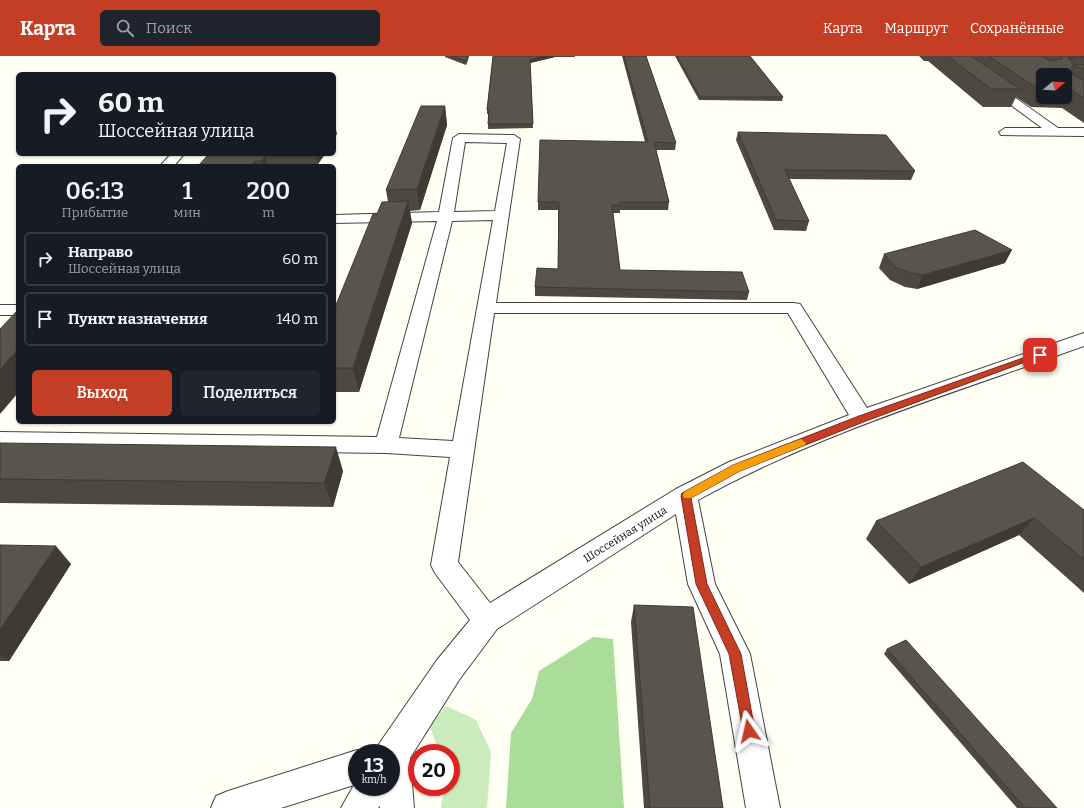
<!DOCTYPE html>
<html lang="ru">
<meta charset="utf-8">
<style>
body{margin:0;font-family:Bitter,serif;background:#20242c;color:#f1f3f6;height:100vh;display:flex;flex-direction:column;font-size:15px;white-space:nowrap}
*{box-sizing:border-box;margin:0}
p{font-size:13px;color:#9ea1a6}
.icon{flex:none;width:22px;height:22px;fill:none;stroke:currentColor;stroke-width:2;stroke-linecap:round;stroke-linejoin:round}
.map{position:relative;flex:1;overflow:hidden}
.details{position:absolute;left:16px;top:108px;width:320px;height:260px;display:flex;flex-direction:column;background:#171b24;border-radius:6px;box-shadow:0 1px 3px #0004}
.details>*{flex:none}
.hud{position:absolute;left:16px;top:16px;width:320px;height:84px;border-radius:6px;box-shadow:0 1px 3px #0004;background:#171b24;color:#f1f3f6;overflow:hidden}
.needle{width:26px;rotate:72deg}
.buttons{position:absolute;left:1036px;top:12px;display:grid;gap:8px}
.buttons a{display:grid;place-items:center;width:36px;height:36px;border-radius:6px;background:#171b24;box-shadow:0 1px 3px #0004;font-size:20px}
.speed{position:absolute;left:348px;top:688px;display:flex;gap:8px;font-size:20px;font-weight:700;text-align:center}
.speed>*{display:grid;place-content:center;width:52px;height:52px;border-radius:50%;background:#171b24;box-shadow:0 1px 3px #0004;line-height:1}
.speed small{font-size:10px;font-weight:400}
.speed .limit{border:6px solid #d22;background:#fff;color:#111}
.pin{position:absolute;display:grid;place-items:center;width:34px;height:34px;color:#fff;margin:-17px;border-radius:8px;box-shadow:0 2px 6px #0006}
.me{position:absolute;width:44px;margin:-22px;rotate:349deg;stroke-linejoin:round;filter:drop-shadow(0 0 3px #0008)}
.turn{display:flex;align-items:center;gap:14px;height:84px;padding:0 16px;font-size:18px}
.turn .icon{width:52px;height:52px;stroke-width:2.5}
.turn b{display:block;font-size:28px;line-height:34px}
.eta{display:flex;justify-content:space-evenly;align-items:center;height:68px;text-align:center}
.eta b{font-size:24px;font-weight:600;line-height:28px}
.action{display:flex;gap:8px;margin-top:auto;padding:8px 16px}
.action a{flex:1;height:46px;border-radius:6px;background:#c43e25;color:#fff;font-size:16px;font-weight:600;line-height:46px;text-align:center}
.action a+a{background:#20242c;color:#f1f3f6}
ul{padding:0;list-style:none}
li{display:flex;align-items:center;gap:12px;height:54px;margin:0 8px 6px;padding:0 8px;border:2px solid #363941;border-radius:6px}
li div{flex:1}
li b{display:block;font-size:15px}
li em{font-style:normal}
header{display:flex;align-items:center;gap:24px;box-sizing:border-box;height:56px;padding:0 20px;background:#c43e25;color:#fff}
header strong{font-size:19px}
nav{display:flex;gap:22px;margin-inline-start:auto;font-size:14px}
.search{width:280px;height:36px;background:#20242c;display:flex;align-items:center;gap:10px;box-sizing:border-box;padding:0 14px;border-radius:6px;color:#9ea1a6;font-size:15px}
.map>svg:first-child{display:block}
.green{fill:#caebbb}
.forest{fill:#aadc9a}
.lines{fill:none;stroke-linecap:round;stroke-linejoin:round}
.minor-casing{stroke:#434343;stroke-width:2}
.minor{fill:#fff;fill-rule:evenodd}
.wall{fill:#4d4841;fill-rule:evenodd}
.shaded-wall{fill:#3e3b35}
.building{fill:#59544c;stroke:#3e3b35}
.route{fill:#c43e25;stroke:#7f2818}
.slow{fill:#f59e0b}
.labels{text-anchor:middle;stroke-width:4;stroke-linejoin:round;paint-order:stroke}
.street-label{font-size:11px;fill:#101010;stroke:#fff}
</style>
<header>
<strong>Карта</strong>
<div class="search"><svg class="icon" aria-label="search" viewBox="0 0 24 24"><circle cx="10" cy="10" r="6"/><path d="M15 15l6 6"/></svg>Поиск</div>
<nav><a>Карта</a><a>Маршрут</a><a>Сохранённые</a></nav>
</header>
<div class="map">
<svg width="1084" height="752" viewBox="0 0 1084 752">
<rect width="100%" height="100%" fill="#fffff3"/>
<path class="green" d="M 446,650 L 476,664 L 491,696 L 487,752 L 441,752 L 444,731 L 451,731 L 451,697 L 439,697 L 430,670 Z"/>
<path class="forest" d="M 593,581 L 613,583 L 624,752 L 506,752 L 511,677 L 532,643 L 539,615 Z"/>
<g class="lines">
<g class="minor-casing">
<g id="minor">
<path d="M 945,0 L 956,0 L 1058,72 L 1084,72 L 1084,80 L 1001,79 L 999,76 L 1005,72 L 1042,72 Z"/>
<path d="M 459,78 L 514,79 L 520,83 L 496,247 L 794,247 L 800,248 L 867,352 L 1084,277 L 1084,290 C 954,337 819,377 698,444 L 715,528 L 750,598 L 780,752 L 746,752 L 720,598 L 688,528 L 676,458 L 497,573 L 459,624 L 410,702 L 414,752 L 380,752 L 380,750 L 378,752 L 341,752 L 354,729 L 281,752 L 211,752 L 216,740 L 228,735 L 357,694 L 363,697 L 357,697 L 357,731 L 391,731 L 391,697 L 376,697 L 379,688 L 437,604 L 470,564 L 435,517 L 431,509 L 450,401 L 386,397 L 0,392 L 0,376 L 377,381 L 437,165 L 334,167 L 334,159 L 439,156 L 453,82 ZM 465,86 L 507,87 L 495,155 L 454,156 ZM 493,164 L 453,385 L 399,382 L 452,165 ZM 494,257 L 788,257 L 849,359 L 729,406 L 676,433 L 490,547 L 458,506 Z"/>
<path d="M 171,98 L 184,98 L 174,110 L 160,110 Z"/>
<rect x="0" y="249" width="18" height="10"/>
</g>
</g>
<use href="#minor" class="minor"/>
</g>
<g class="wall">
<path d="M 445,0 L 469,0 L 466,9 L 445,1 Z"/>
<path d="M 493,0 L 575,0 L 575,1 L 555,1 L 530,7 L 533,72 L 488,73 L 488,58 L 487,58 L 487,54 Z"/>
<path d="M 622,0 L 646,0 L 676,87 L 675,94 L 656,94 L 669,146 L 668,154 L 620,154 L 620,157 L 613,157 L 620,214 L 749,236 L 747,244 L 535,240 L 535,231 L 558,213 L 558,154 L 538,154 L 538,146 L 645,86 Z"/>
<path d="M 675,0 L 750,0 L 783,41 L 782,45 L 699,44 Z"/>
<path d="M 919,0 L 1084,0 L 1084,67 L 1062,52 L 1031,51 L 1016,41 L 1011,51 L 983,51 L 928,5 L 924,5 ZM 1043,19 L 1065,19 L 1065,41 L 1043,41 Z"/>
<path d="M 445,50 L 447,69 L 420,154 L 410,155 L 412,167 L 359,336 L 334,336 L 334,254 L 377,158 L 388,146 L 386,134 Z"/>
<path d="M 738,76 L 915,115 L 911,124 L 789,123 L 809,165 L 806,175 L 774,174 L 736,84 Z"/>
<path d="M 209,98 L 325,98 L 318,108 L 267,108 L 266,110 L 198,110 Z"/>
<path d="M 884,198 L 1005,207 L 917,233 L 905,231 L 890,224 L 879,212 Z"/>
<path d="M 0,387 L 343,415 L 333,451 L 0,447 Z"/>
<path d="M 1084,454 L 1084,537 L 1019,479 L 909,528 L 866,483 L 876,465 Z"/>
<path d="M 0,489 L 71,508 L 9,605 L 0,605 Z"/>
<path d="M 634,549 L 723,752 L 644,752 L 631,566 Z"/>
<path d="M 887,593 L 1057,752 L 1017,752 L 884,598 Z"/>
</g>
<g class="shaded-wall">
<path d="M 468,0 L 469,0 L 466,9 L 466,5 Z"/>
<path d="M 543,0 L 555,0 L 555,1 L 530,7 L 530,4 Z"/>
<path d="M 445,50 L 447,69 L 420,154 L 417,133 Z"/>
<path d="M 335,70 L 337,78 L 334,83 L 334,72 Z"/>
<path d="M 318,98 L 325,98 L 318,108 L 316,100 Z"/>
<path d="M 265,100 L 267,108 L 266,110 L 263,110 L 261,105 Z"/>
<path d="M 255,105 L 257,110 L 251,110 Z"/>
<path d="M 408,145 L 412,167 L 359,336 L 353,312 Z"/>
<path d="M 1012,194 L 1005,207 L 917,233 L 923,219 Z"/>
<path d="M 18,293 L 18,337 L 0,358 L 0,313 Z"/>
<path d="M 336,391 L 343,415 L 333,451 L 324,427 Z"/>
<path d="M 1034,462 L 1019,479 L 909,528 L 921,511 Z"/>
<path d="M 56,490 L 71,508 L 9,605 L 0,598 L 0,574 Z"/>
</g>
<g class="building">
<path d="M 452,0 L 468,0 L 466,5 Z"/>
<path d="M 493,0 L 543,0 L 530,4 L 533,68 L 488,68 L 489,54 L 487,54 Z"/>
<path d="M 624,0 L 646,0 L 676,87 L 654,86 L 669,146 L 620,146 L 621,149 L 612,149 L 620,214 L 742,216 L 749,236 L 535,231 L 537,212 L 558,213 L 559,146 L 538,146 L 540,84 L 648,86 Z"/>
<path d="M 677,0 L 750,0 L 783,41 L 700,41 Z"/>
<path d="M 948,0 L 971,0 L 1020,33 L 991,33 Z"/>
<path d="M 989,0 L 1042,0 L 1050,5 L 1062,3 L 1062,1 L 1060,0 L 1084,0 L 1084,1 L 1069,1 L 1068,3 L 1072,4 L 1072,8 L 1084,9 L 1084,14 L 1074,9 L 1072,10 L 1072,18 L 1084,24 L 1084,42 L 1072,34 L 1065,34 L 1065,19 L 1043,19 L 1043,34 L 1040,34 Z"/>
<path d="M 421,50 L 445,50 L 417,133 L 386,134 Z"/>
<path d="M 738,76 L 886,79 L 915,115 L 785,114 L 809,165 L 776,164 Z"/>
<path d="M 209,98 L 318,98 L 316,100 L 265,100 L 261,105 L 255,105 L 251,110 L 198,110 Z"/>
<path d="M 408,145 L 353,312 L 334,312 L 334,254 L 373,158 L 377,158 L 382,146 Z"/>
<path d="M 975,174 L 1012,194 L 923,219 L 911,217 L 895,211 L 884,198 Z"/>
<path d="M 18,254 L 18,293 L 0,313 L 0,273 Z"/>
<path d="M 0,387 L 336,391 L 324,427 L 0,423 Z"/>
<path d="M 1023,406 L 1084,454 L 1084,504 L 1034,462 L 921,511 L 876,465 Z"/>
<path d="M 0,489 L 56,490 L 0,574 Z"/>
<path d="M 634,549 L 693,551 L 723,752 L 650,752 Z"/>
<path d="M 906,584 L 1057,752 L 1025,752 L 887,593 Z"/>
</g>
<path class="route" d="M 1037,297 L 1043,297 L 1044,299 L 866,365 L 740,415 L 691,442 L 707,528 L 741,598 L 755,675 L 754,680 L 749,682 L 744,680 L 729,598 L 696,528 L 681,440 L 682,437 L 733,409 L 859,360 Z"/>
<path class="slow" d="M 801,383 L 806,387 L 805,389 L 740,415 L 691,442 L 684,442 L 683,439 L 684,436 L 733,409 Z"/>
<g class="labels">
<g class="street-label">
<text transform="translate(625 478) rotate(-32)" y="4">Шоссейная улица</text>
</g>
</g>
</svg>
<div class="buttons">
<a><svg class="needle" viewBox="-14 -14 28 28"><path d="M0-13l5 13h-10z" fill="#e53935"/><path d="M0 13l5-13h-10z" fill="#9ea1a6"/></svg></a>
</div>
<div class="speed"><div>13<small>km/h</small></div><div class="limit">20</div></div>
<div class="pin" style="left:1040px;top:299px;background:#d93025"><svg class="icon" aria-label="arrive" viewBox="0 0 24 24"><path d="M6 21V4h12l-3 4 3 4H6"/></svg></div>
<svg class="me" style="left:749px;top:675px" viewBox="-20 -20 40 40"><path d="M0-17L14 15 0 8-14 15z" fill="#c43e25" stroke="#fff" stroke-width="4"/></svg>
<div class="hud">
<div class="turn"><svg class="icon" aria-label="right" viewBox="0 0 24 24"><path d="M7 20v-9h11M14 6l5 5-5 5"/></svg><div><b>60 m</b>Шоссейная улица</div></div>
</div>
<section class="details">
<div class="eta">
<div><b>06:13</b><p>Прибытие</p></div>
<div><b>1</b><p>мин</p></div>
<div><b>200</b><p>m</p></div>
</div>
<ul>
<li><svg class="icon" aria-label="right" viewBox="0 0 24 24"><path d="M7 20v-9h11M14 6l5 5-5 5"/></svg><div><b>Направо</b><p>Шоссейная улица</p></div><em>60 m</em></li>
<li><svg class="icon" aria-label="arrive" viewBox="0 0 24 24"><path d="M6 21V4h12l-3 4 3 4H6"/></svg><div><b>Пункт назначения</b></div><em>140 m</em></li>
</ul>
<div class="action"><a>Выход</a><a>Поделиться</a></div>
</section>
</div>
